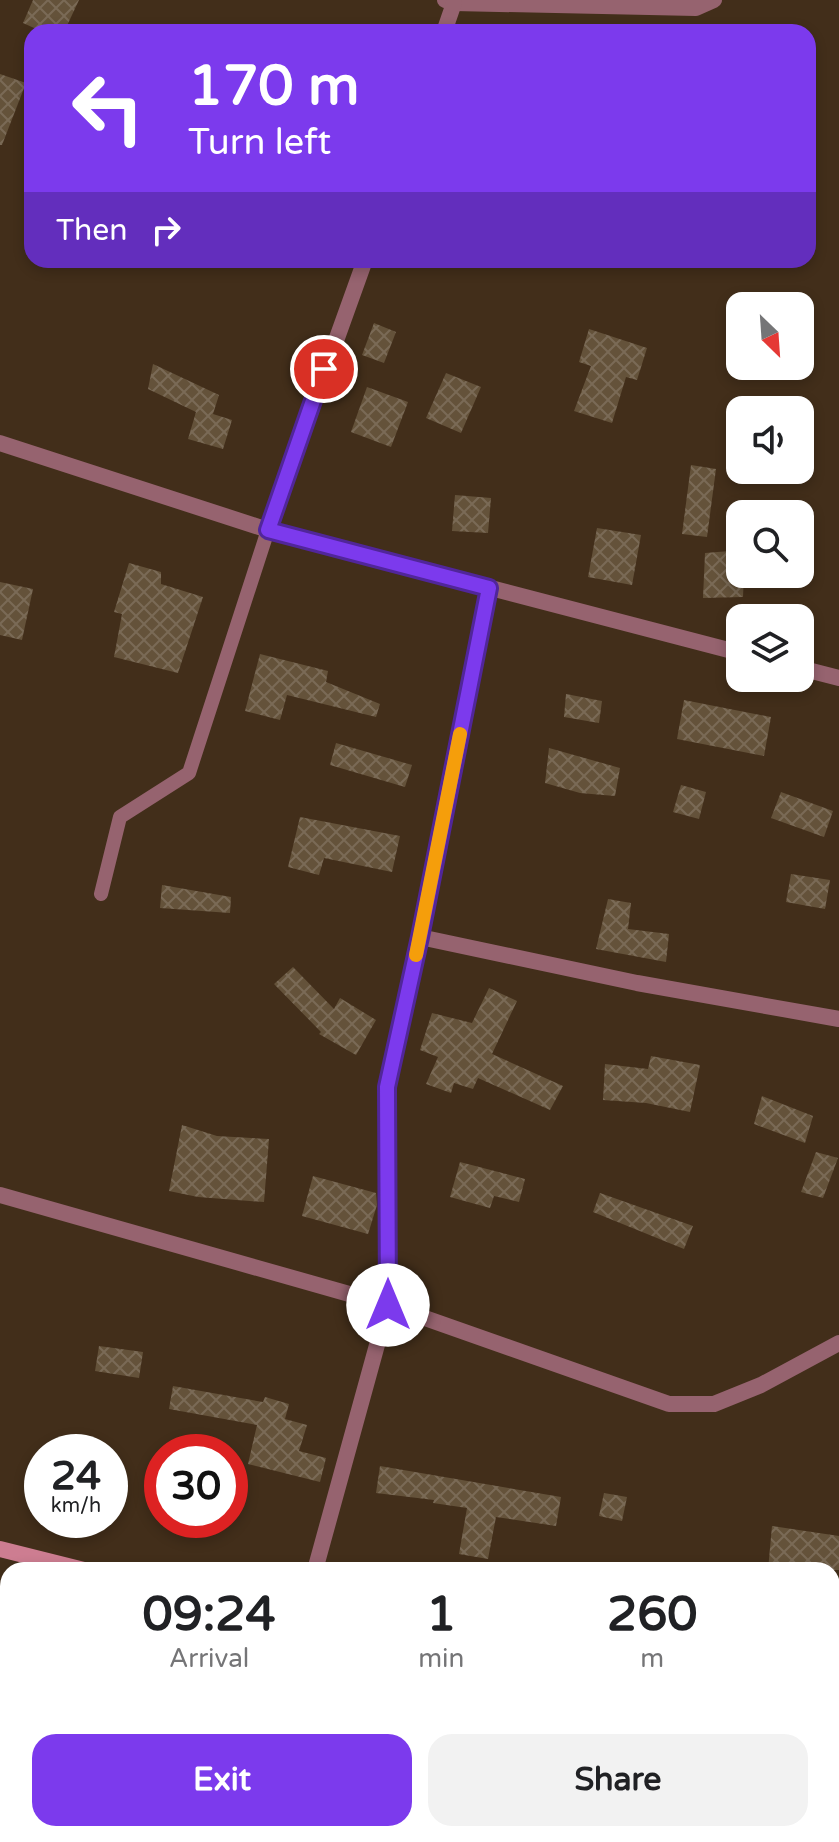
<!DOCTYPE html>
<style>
body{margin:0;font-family:"Varela Round",sans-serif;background:#f2f2f2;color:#202124;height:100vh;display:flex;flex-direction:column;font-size:30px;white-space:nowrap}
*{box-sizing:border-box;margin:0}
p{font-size:26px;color:#757577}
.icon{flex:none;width:44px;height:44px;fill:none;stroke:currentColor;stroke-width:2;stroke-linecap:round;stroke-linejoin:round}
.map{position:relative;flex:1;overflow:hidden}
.panel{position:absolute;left:0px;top:1562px;width:840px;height:280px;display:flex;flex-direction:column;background:#fff;border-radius:24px 24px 0 0;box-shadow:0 4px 12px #0003}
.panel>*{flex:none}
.hud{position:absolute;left:24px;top:24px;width:792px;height:244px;border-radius:24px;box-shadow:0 4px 12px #0003;background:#7c3aed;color:#fff;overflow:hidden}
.needle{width:52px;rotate:155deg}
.buttons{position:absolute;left:726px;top:292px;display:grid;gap:16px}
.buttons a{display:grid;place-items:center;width:88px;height:88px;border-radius:16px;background:#fff;box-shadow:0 4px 12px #0003;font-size:40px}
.speed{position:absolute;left:24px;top:1434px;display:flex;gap:16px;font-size:40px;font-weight:700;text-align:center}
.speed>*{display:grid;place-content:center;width:104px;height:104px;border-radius:50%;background:#fff;box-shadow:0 4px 12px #0003;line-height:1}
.speed small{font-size:20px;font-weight:400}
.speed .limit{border:12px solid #d22;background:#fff;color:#111}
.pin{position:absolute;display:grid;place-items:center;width:68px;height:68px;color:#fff;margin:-34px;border:4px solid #fff;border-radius:50%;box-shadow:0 2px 8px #0007}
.me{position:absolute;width:88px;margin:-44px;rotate:0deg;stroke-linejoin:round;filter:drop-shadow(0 0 6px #0008)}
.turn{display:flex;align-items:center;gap:28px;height:168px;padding:0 32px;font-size:36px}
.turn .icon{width:104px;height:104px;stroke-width:2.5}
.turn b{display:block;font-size:56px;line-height:68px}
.then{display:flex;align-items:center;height:76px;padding:0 32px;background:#0003;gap:16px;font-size:30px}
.eta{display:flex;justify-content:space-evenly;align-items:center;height:136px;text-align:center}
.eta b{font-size:48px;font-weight:800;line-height:56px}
.primary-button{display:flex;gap:16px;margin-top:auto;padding:16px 32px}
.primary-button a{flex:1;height:92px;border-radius:24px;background:#7c3aed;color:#fff;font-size:32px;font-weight:800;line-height:92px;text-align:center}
.primary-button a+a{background:#f2f2f2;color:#202124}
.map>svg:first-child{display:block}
.building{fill:url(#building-cross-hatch)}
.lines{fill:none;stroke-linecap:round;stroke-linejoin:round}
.lane{stroke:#96636f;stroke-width:14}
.street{stroke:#96636f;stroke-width:16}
.secondary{stroke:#cd7d91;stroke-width:16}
.route-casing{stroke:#51269a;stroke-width:20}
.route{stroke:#7c3aed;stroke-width:14}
.slow{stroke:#f59e0b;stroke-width:14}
</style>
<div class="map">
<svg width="839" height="1842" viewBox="0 0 839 1842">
<defs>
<pattern id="building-cross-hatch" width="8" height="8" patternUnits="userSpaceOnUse" patternTransform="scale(2)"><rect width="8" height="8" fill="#64523a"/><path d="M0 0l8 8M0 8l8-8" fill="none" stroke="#7a6a56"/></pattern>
</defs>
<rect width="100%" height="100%" fill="#422e1a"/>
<g class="building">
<path d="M 33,0 L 79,0 L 64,32 L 43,32 L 23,23 Z"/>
<path d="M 0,74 L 26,83 L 2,145 L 0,145 Z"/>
<path d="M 374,323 L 396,332 L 384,363 L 362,355 Z"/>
<path d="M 589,329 L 647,348 L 637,380 L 626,377 L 612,423 L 574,411 L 591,366 L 579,362 Z"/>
<path d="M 153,364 L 219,395 L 213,414 L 232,420 L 223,449 L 188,439 L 196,412 L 148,389 Z"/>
<path d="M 446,373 L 481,387 L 461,433 L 426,418 Z"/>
<path d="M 367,387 L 408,402 L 391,447 L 351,432 Z"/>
<path d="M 691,465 L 716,469 L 707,537 L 682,534 Z"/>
<path d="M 455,495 L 491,498 L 488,533 L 452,531 Z"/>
<path d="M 597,528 L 641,535 L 632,585 L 588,577 Z"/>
<path d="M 730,551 L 730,560 L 740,560 L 740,574 L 744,574 L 743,597 L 703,598 L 705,553 Z"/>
<path d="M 129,563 L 161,572 L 161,584 L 203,597 L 178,673 L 114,657 L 122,614 L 114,612 Z"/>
<path d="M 0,582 L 33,589 L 22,640 L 0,635 Z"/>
<path d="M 260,654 L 328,671 L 326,682 L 380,704 L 376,717 L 287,695 L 280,720 L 245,711 Z"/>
<path d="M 566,694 L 602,701 L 599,723 L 564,717 Z"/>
<path d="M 684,700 L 771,717 L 764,756 L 677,739 Z"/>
<path d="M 336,743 L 412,765 L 405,787 L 330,765 Z"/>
<path d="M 549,748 L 620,768 L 615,796 L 580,793 L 545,783 Z"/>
<path d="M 681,785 L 706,792 L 699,819 L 673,812 Z"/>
<path d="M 781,792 L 833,811 L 824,837 L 771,818 Z"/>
<path d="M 300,817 L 400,836 L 392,872 L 324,858 L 319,875 L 288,867 Z"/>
<path d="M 791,874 L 830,880 L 825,909 L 786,902 Z"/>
<path d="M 162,885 L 231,897 L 230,913 L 160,908 Z"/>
<path d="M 608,899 L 631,903 L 628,929 L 669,934 L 666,962 L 596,949 Z"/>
<path d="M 293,967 L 334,1009 L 340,998 L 376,1020 L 356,1055 L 319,1034 L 321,1032 L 274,984 Z"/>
<path d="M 489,988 L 517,1001 L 492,1054 L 563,1086 L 550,1110 L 478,1078 L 473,1089 L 454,1083 L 451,1093 L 426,1084 L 438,1057 L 420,1050 L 432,1013 L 472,1023 Z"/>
<path d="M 651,1056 L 700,1065 L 690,1112 L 646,1103 L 603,1100 L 605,1064 L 648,1069 Z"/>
<path d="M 762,1096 L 813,1116 L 805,1143 L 754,1124 Z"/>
<path d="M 182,1125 L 217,1136 L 269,1139 L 264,1202 L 198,1197 L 169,1191 Z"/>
<path d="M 816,1152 L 838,1158 L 823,1198 L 801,1192 Z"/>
<path d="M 460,1162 L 525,1179 L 519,1202 L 494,1196 L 490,1208 L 450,1197 Z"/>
<path d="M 313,1176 L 376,1193 L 377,1205 L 368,1234 L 302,1216 Z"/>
<path d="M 600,1193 L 693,1226 L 684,1249 L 593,1212 Z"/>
<path d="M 99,1346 L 143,1352 L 139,1378 L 95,1371 Z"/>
<path d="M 173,1386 L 263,1402 L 265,1397 L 289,1404 L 285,1419 L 307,1425 L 299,1451 L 326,1458 L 320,1482 L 248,1464 L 257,1425 L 169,1409 Z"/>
<path d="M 380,1466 L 561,1497 L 556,1526 L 496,1517 L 488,1559 L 459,1554 L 467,1508 L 433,1503 L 434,1500 L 376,1493 Z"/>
<path d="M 604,1493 L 627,1497 L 622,1521 L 599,1516 Z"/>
<path d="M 772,1526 L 839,1536 L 839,1570 L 768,1570 Z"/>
</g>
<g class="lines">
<path class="lane" d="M 101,894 L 120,817 L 189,773 L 268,530"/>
<g class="street">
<path d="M 445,0 L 454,3 L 696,8 L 714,0"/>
<path d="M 444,32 L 454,3"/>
<path d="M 0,443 L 268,530 L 740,653"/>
<path d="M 268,530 L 365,260"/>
<path d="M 800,668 L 839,678"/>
<path d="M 420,937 L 637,983 L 839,1019"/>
<path d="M 0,1195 L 388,1305 L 669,1404 L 714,1404 L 761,1385 L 839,1343"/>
<path d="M 315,1570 L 388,1305 L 387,1087 L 420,937 L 489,588"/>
<path d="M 0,1643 L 8,1613"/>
</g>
<g class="secondary">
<path d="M 0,1549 L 84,1570"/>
<path d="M 804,1834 L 809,1842"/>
</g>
</g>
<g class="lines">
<g class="route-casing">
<path id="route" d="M 324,369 L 268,530 L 489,588 L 420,937 L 387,1087 L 388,1305"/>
</g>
<use href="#route" class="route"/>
<path class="slow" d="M 416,955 L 460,734"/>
</g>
</svg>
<div class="buttons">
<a><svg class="needle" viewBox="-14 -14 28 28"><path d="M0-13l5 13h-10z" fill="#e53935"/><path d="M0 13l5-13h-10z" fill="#757577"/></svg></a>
<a><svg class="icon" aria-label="sound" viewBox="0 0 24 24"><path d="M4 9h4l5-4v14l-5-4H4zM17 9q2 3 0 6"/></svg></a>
<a><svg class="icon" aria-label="search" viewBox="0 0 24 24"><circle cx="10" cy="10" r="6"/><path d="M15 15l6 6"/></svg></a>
<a><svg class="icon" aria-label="layers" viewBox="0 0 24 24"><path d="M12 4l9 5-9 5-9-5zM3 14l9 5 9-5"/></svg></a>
</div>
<div class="speed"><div>24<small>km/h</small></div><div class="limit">30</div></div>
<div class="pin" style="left:324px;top:369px;background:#d93025"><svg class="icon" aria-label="arrive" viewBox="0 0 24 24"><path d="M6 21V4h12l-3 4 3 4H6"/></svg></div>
<svg class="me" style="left:388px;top:1305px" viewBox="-20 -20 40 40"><circle r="19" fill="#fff"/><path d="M0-13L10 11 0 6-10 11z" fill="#7c3aed"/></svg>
<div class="hud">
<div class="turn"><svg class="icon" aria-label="left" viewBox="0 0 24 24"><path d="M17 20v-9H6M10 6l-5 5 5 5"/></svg><div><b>170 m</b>Turn left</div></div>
<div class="then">Then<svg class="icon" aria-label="right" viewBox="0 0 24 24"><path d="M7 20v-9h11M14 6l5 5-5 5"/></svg></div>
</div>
<section class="panel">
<div class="eta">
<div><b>09:24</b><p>Arrival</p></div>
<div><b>1</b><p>min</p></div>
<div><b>260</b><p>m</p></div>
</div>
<div class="primary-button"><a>Exit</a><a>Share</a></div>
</section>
</div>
